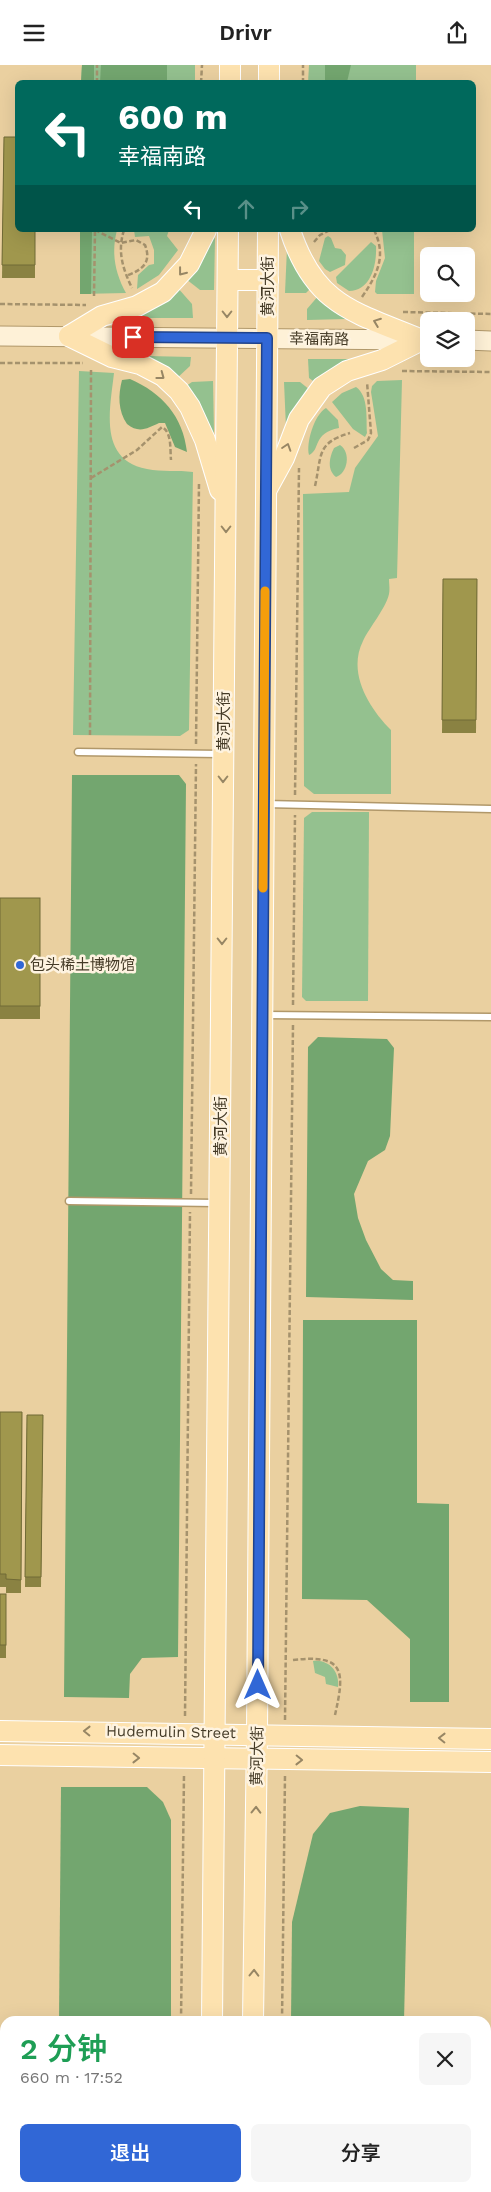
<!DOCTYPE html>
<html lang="zh">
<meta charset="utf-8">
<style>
body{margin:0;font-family:"Work Sans","Noto Sans SC",sans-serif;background:#f6f6f6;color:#222;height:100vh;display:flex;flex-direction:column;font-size:19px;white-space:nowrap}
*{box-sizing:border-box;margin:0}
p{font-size:16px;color:#767676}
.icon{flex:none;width:28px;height:28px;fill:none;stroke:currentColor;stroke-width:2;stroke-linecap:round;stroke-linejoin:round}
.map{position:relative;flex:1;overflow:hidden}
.panel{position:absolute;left:0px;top:1951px;width:491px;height:176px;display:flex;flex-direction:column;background:#fff;border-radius:15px 15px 0 0;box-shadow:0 5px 20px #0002}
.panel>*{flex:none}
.top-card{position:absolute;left:15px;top:15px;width:461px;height:152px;border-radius:8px;box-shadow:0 5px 20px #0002;background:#00695c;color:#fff;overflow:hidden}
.buttons{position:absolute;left:420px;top:182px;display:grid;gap:10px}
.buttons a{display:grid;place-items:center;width:55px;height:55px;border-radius:8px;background:#fff;box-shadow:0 5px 20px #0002;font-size:25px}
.pin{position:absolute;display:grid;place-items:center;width:42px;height:42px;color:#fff;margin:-21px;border-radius:10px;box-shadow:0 2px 8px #0006}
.me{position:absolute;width:55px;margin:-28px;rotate:0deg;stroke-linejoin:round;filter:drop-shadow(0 0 4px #0008)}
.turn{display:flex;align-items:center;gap:18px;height:105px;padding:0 20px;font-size:22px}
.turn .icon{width:65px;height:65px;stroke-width:2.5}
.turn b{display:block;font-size:35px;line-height:42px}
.lanes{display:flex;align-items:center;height:48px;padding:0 20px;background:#0003;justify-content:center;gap:25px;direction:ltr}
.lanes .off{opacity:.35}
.round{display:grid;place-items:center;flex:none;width:52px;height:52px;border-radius:8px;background:#f6f6f6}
.overview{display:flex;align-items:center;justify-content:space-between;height:85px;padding:0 20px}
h1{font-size:30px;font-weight:600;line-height:38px;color:#1e9e55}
.cta{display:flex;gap:10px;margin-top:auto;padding:10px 20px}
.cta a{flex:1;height:58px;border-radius:8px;background:#3167d6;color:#fff;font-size:20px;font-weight:600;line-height:58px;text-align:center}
.cta a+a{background:#f6f6f6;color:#222}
header{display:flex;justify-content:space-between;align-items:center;height:65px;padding:0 20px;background:#fff;font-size:22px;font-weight:600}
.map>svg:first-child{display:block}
.green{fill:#94c18f}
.forest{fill:#73a66f}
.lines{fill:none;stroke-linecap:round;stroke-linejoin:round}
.service-casing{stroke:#b1986a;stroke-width:9}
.secondary-casing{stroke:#b1986a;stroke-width:21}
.primary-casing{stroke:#fff;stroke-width:22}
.path{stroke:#a5926d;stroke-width:2.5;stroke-dasharray:5 2.5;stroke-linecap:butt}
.service{stroke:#fff;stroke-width:6}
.secondary{stroke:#fef1d7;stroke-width:19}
.primary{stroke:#fde2af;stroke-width:20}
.wall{fill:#8a8242}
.building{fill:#a0974d;stroke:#706a36}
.oneway{stroke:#978664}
.route-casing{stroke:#20438b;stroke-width:12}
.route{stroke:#3167d6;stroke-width:9}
.slow{stroke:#f59e0b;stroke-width:9}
.poi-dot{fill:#3167d6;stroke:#fef3e0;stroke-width:2}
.labels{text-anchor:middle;stroke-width:5;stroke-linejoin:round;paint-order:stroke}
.street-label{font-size:15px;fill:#443a26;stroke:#fef3e0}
.poi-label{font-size:15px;fill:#443a26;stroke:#fef3e0;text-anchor:start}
</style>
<header><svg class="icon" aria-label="menu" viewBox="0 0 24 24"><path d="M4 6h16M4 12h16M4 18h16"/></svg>Drivr<svg class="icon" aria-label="share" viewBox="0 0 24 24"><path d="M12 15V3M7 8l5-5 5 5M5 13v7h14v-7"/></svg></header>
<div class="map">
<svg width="491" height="2127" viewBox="0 0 491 2127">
<rect width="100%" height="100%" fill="#ead0a0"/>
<g class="green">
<path d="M 82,0 L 195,0 L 195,17 L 81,18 Z"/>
<path d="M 309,0 L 416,0 L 416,17 L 308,18 Z"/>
<path d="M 80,165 L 117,165 C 111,188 115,208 126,228 L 80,229 Z"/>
<path d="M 134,165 L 169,165 L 167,171 L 178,185 L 159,210 L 137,224 L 138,210 L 149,200 L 154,199 L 154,185 L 149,171 L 135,172 Z"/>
<path d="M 382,165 L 414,165 L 414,229 L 377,229 L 375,227 L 376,216 L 385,193 Z"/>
<path d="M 213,170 L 215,174 L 214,225 L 200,225 L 186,214 Z"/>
<path d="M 328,171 L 331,173 L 335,183 L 341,184 L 346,190 L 345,200 L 330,207 L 325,204 L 319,196 L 325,173 Z"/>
<path d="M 371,177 L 376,181 C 377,199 371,226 349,226 L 337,218 L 336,212 Z"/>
<path d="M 287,183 L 312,222 L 306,228 L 285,228 Z"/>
<path d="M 177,222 L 192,239 L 193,253 L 141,253 L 139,246 Z"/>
<path d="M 319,230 L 347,254 L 307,255 L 307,244 Z"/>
<path d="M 148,291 L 191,292 L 190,301 L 175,315 Z"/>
<path d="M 308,294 L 350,294 L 316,318 L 309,313 Z"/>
<path d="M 79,306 L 114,308 C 110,344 98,395 147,404 C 162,407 178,405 193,407 L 189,665 L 180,671 L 73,670 Z"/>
<path d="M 402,315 L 397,513 L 389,514 C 389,518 390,524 389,529 C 386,543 369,563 363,576 C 347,608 369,643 391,665 L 391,729 L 314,729 L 304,721 L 303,429 L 349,427 L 355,403 L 378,371 L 371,327 L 372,321 L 377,316 Z"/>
<path d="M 213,316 L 214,367 L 213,369 L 183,323 L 192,317 Z"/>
<path d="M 284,317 L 300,317 L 310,325 L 286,363 Z"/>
<path d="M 356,322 C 369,331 366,354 367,368 L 365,372 L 353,364 L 332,337 L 342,328 Z"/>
<path d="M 326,343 L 338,355 L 339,363 C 312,368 321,385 309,390 C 306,378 314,350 326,343 Z"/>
<path d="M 340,380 C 351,387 348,408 336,412 C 327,405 329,393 334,383 Z"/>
<path d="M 312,747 L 369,747 L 368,936 L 306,936 L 302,932 L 304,753 Z"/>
<path d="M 313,1596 C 329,1594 340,1607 338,1622 L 326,1619 L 325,1612 L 315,1608 Z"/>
</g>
<g class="forest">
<path d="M 82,0 L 94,0 L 94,17 L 81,17 Z"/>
<path d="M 101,0 L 167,0 L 167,17 L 100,17 Z"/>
<path d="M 325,0 L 351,0 L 347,17 L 325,17 Z"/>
<path d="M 80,165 L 92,165 L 91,229 L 80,229 Z"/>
<path d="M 130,314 C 162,328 183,351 187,387 L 175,382 L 165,358 L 159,358 C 148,363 139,369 127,359 C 118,346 118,330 122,315 Z"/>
<path d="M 72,710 L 179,710 L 186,719 L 178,1592 L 142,1593 L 130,1609 L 129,1633 L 64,1632 Z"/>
<path d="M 318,972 L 387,974 L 394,983 L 390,1071 L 385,1085 L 368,1096 L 354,1129 L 358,1153 L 366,1175 L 381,1204 L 393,1215 L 413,1216 L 413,1235 L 306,1232 L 308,982 Z"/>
<path d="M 303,1255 L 417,1255 L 417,1438 L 449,1439 L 449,1637 L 410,1637 L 410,1574 L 367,1535 L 302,1534 Z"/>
<path d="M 61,1722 L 147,1722 L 163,1737 L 171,1755 L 171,1956 L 59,1956 Z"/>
<path d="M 360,1741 L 409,1743 L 404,1956 L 291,1956 L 292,1857 L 313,1769 L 330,1748 Z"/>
<rect x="59" y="2122" width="110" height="5"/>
<path d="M 290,2123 L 393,2122 L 393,2127 L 290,2127 Z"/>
</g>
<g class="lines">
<g class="service-casing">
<g id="service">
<path d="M 78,687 L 220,689"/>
<path d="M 265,739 L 491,744"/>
<path d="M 264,950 L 491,952"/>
<path d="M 69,1136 L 216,1138"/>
</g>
</g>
<g class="secondary-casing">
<g id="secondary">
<path d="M 0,271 L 419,275"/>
<path d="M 466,275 L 491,276"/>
</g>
</g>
<g class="primary-casing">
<g id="primary">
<path d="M 230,18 L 230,0"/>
<path d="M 269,18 L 269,0"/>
<path d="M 290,165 C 315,242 355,247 422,275"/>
<path d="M 228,215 L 268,215"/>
<path d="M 69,271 L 112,292 L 140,299 L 163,311 L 179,326 L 190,342 L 205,375 L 220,425"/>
<path d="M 69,271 L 102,251 L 137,241 L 163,227 L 189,199 L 206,165"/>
<path d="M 267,424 L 284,393 L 299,354 L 322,322 L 347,306 L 382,295 L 422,275"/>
<path d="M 0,1666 L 491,1674"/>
<path d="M 0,1690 L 491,1697"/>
<path d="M 212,1956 L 228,165"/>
<path d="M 253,1956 L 257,1669 L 268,165"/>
<path d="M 210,2127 L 210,2122"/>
<path d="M 250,2127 L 250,2122"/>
</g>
</g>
<g class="path">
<path d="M 97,18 L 97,0"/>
<path d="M 201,18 L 202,0"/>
<path d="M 303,18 L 303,0"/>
<path d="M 95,165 L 121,178 L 136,175 L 145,180 C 152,198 142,205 126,211"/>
<path d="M 124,165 C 117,187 123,204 132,223"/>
<path d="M 314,177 L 320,170 L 330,165"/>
<path d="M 94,231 L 95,165"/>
<path d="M 362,232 C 377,210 387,191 374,165"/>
<path d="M 0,239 L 86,240"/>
<path d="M 403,247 L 491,249"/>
<path d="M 0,298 L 83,298"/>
<path d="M 402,306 L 491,307"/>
<path d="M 354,383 L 368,375 L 371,368 L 367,317"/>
<path d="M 91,413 L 137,385 L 162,362 C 172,367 170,385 171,395"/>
<path d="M 315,421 C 322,390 316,378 350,368"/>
<path d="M 90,670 L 91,304"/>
<path d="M 196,679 L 199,417"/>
<path d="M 295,730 L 299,403"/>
<path d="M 293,940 L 295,750"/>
<path d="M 191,1129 L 196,699"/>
<path d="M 293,1595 C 345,1589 345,1606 335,1650"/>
<path d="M 185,1651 L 190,1147"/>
<path d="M 285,1655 L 293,960"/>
<path d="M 181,1956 L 184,1709"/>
<path d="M 282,1956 L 285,1710"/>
<path d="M 179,2127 L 179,2122"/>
<path d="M 280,2127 L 280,2122"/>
</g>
<use href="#service" class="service"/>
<use href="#secondary" class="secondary"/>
<use href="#primary" class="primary"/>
</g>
<g class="wall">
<path d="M 4,72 L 35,165 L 35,213 L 2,213 Z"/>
<path d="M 443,514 L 477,514 L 476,668 L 442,668 Z"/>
<rect x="0" y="833" width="40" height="121"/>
<path d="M 0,1347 L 22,1347 L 21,1528 L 6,1528 L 6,1522 L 0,1522 Z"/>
<path d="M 27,1350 L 43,1350 L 41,1522 L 25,1522 Z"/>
<rect x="0" y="1529" width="6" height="64"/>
</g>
<g class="building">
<path d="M 4,72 L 18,72 L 18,165 L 35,165 L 35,200 L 2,200 Z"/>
<path d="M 443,514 L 477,514 L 476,655 L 442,655 Z"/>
<rect x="0" y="833" width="40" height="108"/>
<path d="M 0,1347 L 22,1347 L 21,1515 L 6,1514 L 6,1509 L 0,1509 Z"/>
<path d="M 27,1350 L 43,1350 L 41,1512 L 25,1512 Z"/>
<rect x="0" y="1529" width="6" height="51"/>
</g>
<defs><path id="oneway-chevron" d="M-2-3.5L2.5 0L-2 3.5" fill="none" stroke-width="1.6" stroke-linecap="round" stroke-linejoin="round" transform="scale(1.25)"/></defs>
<g class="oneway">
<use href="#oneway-chevron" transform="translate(182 207) rotate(128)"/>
<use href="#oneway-chevron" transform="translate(227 249) rotate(90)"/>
<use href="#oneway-chevron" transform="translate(377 257) rotate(-159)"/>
<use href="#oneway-chevron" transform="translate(161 311) rotate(37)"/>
<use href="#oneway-chevron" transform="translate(287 382) rotate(-72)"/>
<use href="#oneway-chevron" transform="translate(226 464) rotate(90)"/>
<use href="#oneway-chevron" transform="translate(223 714) rotate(90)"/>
<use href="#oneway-chevron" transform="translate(222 876) rotate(90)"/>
<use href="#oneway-chevron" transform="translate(87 1666) rotate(-179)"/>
<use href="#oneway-chevron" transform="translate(442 1673) rotate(-179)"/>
<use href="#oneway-chevron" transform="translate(136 1693) rotate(1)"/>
<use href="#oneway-chevron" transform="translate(299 1695) rotate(1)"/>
<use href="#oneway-chevron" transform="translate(256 1745) rotate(-89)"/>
<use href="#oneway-chevron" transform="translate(254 1908) rotate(-89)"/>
</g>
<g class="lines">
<g class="route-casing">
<path id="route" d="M 133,272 L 267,273 L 258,1620"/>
</g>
<use href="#route" class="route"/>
<path class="slow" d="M 263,823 L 265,526"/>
</g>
<circle class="poi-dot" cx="20" cy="900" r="5"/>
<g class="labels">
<g class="street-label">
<text transform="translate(268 221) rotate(-90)" y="5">黄河大街</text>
<text transform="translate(319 274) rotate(1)" y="5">幸福南路</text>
<text transform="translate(224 656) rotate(-90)" y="5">黄河大街</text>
<text transform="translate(221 1061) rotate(-90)" y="5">黄河大街</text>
<text transform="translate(171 1667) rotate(1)" y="5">Hudemulin Street</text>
<text transform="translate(257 1691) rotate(-89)" y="5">黄河大街</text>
</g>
<g class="poi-label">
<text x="30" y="905">包头稀土博物馆</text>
</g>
</g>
</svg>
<div class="buttons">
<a><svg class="icon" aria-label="search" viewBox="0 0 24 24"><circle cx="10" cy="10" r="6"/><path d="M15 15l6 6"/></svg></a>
<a><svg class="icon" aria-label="layers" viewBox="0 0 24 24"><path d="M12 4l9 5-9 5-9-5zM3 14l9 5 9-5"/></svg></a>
</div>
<div class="pin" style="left:133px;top:272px;background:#d93025"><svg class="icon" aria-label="arrive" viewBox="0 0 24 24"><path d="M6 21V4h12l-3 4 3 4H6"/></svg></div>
<svg class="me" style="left:258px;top:1620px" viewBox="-20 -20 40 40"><path d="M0-17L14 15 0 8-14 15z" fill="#3167d6" stroke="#fff" stroke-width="4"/></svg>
<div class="top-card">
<div class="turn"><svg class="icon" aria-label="left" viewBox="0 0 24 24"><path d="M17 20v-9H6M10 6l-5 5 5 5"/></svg><div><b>600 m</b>幸福南路</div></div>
<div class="lanes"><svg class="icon" aria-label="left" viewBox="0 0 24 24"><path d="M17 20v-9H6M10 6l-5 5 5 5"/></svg><svg class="icon off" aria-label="ahead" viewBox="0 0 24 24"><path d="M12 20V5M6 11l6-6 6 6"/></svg><svg class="icon off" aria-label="right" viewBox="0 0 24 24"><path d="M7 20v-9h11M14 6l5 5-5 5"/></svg></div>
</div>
<section class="panel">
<div class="overview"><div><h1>2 分钟</h1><p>660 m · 17:52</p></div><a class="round"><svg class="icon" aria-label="close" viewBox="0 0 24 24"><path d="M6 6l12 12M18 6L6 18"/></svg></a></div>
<div class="cta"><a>退出</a><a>分享</a></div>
</section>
</div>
